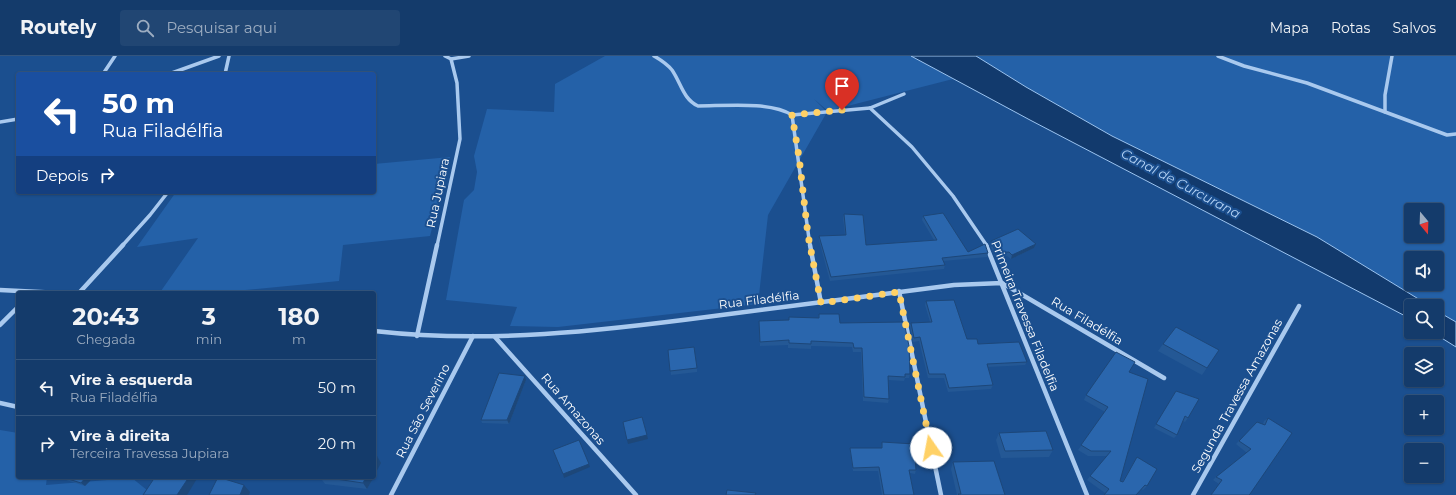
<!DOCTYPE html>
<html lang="pt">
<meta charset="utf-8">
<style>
body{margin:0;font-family:Montserrat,sans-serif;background:#214673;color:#f1f3f6;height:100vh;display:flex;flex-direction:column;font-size:15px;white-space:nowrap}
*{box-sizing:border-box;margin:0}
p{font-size:13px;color:#9dadc1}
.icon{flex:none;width:22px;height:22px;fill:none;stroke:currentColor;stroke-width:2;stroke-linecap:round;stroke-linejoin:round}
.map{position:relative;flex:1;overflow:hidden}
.panel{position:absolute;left:16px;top:235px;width:360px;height:188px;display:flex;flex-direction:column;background:#143b6b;border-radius:4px;box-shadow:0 1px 3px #0004,0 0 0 1px #33557e}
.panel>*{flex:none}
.banner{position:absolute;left:16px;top:16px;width:360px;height:122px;border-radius:4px;box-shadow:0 1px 3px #0004,0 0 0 1px #33557e;background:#1a4fa0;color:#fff;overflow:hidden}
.needle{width:26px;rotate:161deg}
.fabs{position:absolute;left:1404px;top:147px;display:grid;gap:8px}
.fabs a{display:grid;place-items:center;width:40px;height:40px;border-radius:4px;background:#143b6b;box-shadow:0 1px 3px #0004,0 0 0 1px #33557e;font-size:20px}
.pin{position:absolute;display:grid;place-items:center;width:34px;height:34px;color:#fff;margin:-41px -17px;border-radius:50% 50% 50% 0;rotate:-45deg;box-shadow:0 0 4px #0007}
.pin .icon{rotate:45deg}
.me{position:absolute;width:44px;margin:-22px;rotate:348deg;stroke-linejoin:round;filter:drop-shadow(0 0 3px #0008)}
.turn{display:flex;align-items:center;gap:14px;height:84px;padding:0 20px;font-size:18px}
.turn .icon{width:52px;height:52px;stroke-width:2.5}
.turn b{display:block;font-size:28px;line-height:34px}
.then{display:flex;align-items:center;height:38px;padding:0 20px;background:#0003;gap:8px;font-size:15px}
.eta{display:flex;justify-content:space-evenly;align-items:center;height:68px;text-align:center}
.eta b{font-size:24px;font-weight:700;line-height:28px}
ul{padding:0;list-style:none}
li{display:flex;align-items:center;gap:12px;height:56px;padding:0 20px;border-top:1px solid #33557e}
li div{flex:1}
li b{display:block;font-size:15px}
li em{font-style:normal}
header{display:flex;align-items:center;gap:24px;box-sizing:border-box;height:56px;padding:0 20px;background:#143b6b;border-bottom:1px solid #33557e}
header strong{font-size:19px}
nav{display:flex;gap:22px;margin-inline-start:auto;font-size:14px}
.search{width:280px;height:36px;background:#214673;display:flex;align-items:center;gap:10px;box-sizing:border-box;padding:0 14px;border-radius:4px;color:#9dadc1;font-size:15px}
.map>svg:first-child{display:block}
.green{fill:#2461a8;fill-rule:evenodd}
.water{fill:#123a6d;stroke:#9cc4f0}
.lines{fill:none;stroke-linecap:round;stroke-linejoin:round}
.street-far1{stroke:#a9c9ee;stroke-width:3.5}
.street{stroke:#a9c9ee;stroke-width:4.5}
.wall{fill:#245895}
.shaded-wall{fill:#1d4779}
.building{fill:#2a66ad;stroke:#1d4779}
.route{stroke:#ffd166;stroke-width:7;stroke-dasharray:0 12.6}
.labels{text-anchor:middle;stroke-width:4;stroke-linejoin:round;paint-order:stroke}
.street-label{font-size:12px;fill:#fff;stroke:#1b4f8f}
.water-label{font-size:13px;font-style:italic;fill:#b5d3f5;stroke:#1b4f8f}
</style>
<header>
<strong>Routely</strong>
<div class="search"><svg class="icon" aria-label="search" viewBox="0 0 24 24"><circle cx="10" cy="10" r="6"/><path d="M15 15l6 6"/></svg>Pesquisar aqui</div>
<nav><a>Mapa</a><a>Rotas</a><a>Salvos</a></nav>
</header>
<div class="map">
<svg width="1456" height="439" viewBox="0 0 1456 439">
<rect width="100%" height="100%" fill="#1b4f8f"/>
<g class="green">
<path d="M 605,0 L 911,0 L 953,23 L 828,55 L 814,43 L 827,56 L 768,159 L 758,248 L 558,271 L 510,270 L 517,251 L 446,244 L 464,144 L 474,134 L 477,116 L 474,100 L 487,53 L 554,56 L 555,28 Z"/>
<path d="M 976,0 L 1456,0 L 1456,266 L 1437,255 L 1437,250 L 1430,250 L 1317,181 L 1112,80 L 1026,31 ZM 1411,154 L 1437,154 L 1437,180 L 1411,180 ZM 1411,202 L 1437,202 L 1437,228 L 1411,228 Z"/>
<path d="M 450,101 L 430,180 L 343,189 L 339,225 L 214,237 L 161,235 L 198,182 L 137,191 L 176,136 L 374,136 L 374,108 Z"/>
<path d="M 0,374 L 18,377 L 18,421 L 47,421 L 46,429 L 132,422 L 153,439 L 0,439 Z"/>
</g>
<g class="water">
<path d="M 911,0 L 976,0 L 1026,31 L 1112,80 L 1317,181 L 1430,250 L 1411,250 L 1411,263 L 1030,64 Z"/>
<path d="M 1437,255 L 1456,266 L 1456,291 L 1432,276 L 1437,276 Z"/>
</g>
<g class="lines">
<g class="street-far1">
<path d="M 654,0 C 661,4 667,8 672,14 C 681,27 683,43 698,50 C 724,50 770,45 792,59 L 810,190"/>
<path d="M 1218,0 L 1244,10 L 1307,27 L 1447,79 L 1456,78"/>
<path d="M 451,3 L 469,0"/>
<path d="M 103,18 L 115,0"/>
<path d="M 169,18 L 219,0"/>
<path d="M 225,18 L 229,0"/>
<path d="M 870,52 L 912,91 L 953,140 L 987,190"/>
<path d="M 1385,56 L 1385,39 L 1392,0"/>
<path d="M 792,59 L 870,52 L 904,38"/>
<path d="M 0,66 L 18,63"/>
<path d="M 122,190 L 150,159 L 168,136"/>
<path d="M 437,190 L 460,83 L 457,27 L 451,3 L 445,0"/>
</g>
<g class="street">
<path d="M 810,189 L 821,247"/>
<path d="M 986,189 L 1087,439"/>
<path d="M 0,234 L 60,237"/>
<path d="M 899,235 L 941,439"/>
<path d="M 79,237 L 123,189"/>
<path d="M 0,269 L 18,251"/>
<path d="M 374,275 C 488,288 601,275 714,260 C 794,250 874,239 954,229 L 1002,227 L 1164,322"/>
<path d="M 417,280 L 437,189"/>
<path d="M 495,281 L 636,439"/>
<path d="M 0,347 L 18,351"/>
<path d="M 391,439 L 473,280"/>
<path d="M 1193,439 L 1299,250"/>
</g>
</g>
<g class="wall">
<path d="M 844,158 L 866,189 L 934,184 L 922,164 L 923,160 L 968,196 L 988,197 L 987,201 L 943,205 L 945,209 L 944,213 L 830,225 L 819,184 L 819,180 L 845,179 L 843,162 Z"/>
<path d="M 991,185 L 1036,188 L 1034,192 L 1011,203 L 1007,200 L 995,201 L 990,189 Z"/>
<path d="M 926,245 L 967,283 L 978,288 L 1027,306 L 1025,309 L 988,311 L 993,329 L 991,333 L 948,336 L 944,322 L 928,322 L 919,285 L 913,286 L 910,270 L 911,267 L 930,266 L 925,249 Z"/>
<path d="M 819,258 L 840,267 L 910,318 L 909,322 L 905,322 L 904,325 L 888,324 L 889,343 L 888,347 L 863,345 L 861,296 L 853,296 L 852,291 L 811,290 L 811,293 L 788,292 L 788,289 L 760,290 L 759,265 L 789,264 L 818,262 Z"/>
<path d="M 1163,288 L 1219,294 L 1202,319 L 1158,295 Z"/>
<path d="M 668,294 L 697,312 L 697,316 L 671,319 Z"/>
<path d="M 1130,316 L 1120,425 L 1122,426 L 1137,401 L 1147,430 L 1143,434 L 1141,433 L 1136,439 L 1104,439 L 1105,437 L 1087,424 L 1090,420 L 1107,400 L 1088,400 L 1078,394 L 1105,356 L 1084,344 L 1086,339 Z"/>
<path d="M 526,324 L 509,368 L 482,367 L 481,364 Z"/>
<path d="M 1176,335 L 1188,362 L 1185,366 L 1183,365 L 1177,379 L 1174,382 L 1154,372 Z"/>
<path d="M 1268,362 L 1249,439 L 1211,439 L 1219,428 L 1213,424 L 1216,421 L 1247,397 L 1236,388 L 1257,366 L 1263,368 L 1264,365 Z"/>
<path d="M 999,377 L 1053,394 L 1049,401 L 1001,402 L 996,384 Z"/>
<path d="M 882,386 L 916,414 L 915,418 L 910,417 L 914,439 L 882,439 L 878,415 L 853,415 L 850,396 L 850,392 L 881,392 Z"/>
<path d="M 953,406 L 1005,439 L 957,439 L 951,413 Z"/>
<path d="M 62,421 L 94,421 L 85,430 L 66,424 Z"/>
<path d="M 320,421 L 374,421 L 367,433 L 325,428 Z"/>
</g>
<g class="shaded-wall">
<path d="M 1036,188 L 1034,192 L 1011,203 L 1012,199 Z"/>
<path d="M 525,320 L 526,324 L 509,368 L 507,364 Z"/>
<path d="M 647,379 L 648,383 L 628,388 L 627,384 Z"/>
<path d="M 377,400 L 381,407 L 374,420 L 374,405 Z"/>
<path d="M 589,408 L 590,411 L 564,422 L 563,418 Z"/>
<path d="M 86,421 L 94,421 L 85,430 L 81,427 Z"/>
<path d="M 189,421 L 198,421 L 187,439 L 177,439 Z"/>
<path d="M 366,421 L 374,421 L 367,433 L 363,427 Z"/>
<path d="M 244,429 L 250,436 L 249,439 L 240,439 Z"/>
</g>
<g class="building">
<path d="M 943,157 L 968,196 L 985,188 L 988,197 L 942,202 L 945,209 L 831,221 L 819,180 L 846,179 L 844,158 L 863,159 L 866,189 L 937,184 L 923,160 Z"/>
<path d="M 1018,173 L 1036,188 L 1012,199 L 1009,196 L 996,197 L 991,185 Z"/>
<path d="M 954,244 L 967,283 L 977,283 L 978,288 L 1019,286 L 1027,306 L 987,308 L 993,329 L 949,332 L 945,318 L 929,318 L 920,281 L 914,282 L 911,267 L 932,266 L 926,245 Z"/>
<path d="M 819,258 L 839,258 L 840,267 L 904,266 L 909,290 L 910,318 L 905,318 L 905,321 L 888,320 L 889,343 L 864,341 L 862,292 L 854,292 L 853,287 L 811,285 L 811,288 L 789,287 L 789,284 L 760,286 L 759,265 L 789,264 L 789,261 L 819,262 Z"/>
<path d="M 1176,271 L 1219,294 L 1207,312 L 1163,288 Z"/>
<path d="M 694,291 L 697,312 L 670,315 L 668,294 Z"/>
<path d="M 1116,296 L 1135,306 L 1129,316 L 1148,323 L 1120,425 L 1123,426 L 1137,401 L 1157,413 L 1147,430 L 1145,429 L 1136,439 L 1104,439 L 1109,433 L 1090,420 L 1111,395 L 1091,395 L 1081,389 L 1108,351 L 1086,339 Z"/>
<path d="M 499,317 L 525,320 L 507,364 L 481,364 Z"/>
<path d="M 1176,335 L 1199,343 L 1188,362 L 1185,360 L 1177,379 L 1156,368 Z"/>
<path d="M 642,361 L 647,379 L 627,384 L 623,366 Z"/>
<path d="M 1268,362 L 1292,377 L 1250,438 L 1249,439 L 1211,439 L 1222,424 L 1216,421 L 1251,393 L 1239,385 L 1257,366 L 1265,369 Z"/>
<path d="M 1046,375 L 1053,394 L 1005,395 L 999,377 Z"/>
<path d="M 579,384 L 589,408 L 563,418 L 553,394 Z"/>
<path d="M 882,386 L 914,388 L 916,414 L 909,414 L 914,439 L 884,439 L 879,411 L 853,412 L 850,392 L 882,392 Z"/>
<path d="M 374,400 L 377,400 L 374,405 Z"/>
<path d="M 994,405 L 1005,439 L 959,439 L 958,438 L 961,438 L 953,406 Z"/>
<path d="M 62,421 L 86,421 L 81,427 Z"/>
<path d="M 155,421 L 189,421 L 177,439 L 143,439 Z"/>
<path d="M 218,421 L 244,429 L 240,439 L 209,439 Z"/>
<path d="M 322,421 L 366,421 L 363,427 Z"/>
<path d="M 727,434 L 756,437 L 755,439 L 726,439 Z"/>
</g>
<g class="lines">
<path class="route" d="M 842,54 L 792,59 L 799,101 L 808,179 L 821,247 L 899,236 L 931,392"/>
</g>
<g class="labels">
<g class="street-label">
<text transform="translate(438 137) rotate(-78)" y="4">Rua Jupiara</text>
<text transform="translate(759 244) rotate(-7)" y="4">Rua Filadélfia</text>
<text transform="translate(1025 260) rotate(68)" y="4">Primeira Travessa Filadelfia</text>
<text transform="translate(1087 265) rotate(31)" y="4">Rua Filadélfia</text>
<text transform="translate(1237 340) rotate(-61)" y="4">Segunda Travessa Amazonas</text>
<text transform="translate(573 353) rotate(49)" y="4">Rua Amazonas</text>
<text transform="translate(423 355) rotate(-63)" y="4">Rua São Severino</text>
</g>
<g class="water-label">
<text transform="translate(1181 127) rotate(28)" y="5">Canal de Curcurana</text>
</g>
</g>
</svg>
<div class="fabs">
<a><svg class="needle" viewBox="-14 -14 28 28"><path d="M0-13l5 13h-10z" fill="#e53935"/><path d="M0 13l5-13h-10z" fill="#9dadc1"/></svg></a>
<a><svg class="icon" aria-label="sound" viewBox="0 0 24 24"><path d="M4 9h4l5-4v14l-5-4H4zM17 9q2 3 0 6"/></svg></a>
<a><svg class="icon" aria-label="search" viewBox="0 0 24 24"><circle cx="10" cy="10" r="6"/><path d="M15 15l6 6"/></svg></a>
<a><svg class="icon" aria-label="layers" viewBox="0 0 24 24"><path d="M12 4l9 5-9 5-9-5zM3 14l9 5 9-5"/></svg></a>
<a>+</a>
<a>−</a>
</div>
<div class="pin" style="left:842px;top:54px;background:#d93025"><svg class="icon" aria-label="arrive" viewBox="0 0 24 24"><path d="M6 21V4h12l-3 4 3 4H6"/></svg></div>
<svg class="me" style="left:931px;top:392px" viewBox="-20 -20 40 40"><circle r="19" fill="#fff"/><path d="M0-13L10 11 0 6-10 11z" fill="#ffd166"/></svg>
<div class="banner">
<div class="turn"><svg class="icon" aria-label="left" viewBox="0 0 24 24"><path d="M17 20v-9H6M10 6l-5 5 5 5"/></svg><div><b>50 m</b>Rua Filadélfia</div></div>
<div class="then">Depois<svg class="icon" aria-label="right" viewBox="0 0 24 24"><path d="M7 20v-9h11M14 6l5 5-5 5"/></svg></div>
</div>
<section class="panel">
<div class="eta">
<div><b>20:43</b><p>Chegada</p></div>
<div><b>3</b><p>min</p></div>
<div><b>180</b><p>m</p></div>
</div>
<ul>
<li><svg class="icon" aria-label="left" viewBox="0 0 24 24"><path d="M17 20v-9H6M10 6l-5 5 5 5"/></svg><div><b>Vire à esquerda</b><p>Rua Filadélfia</p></div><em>50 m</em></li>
<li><svg class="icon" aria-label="right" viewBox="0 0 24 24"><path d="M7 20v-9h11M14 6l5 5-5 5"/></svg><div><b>Vire à direita</b><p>Terceira Travessa Jupiara</p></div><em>20 m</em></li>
</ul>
</section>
</div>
